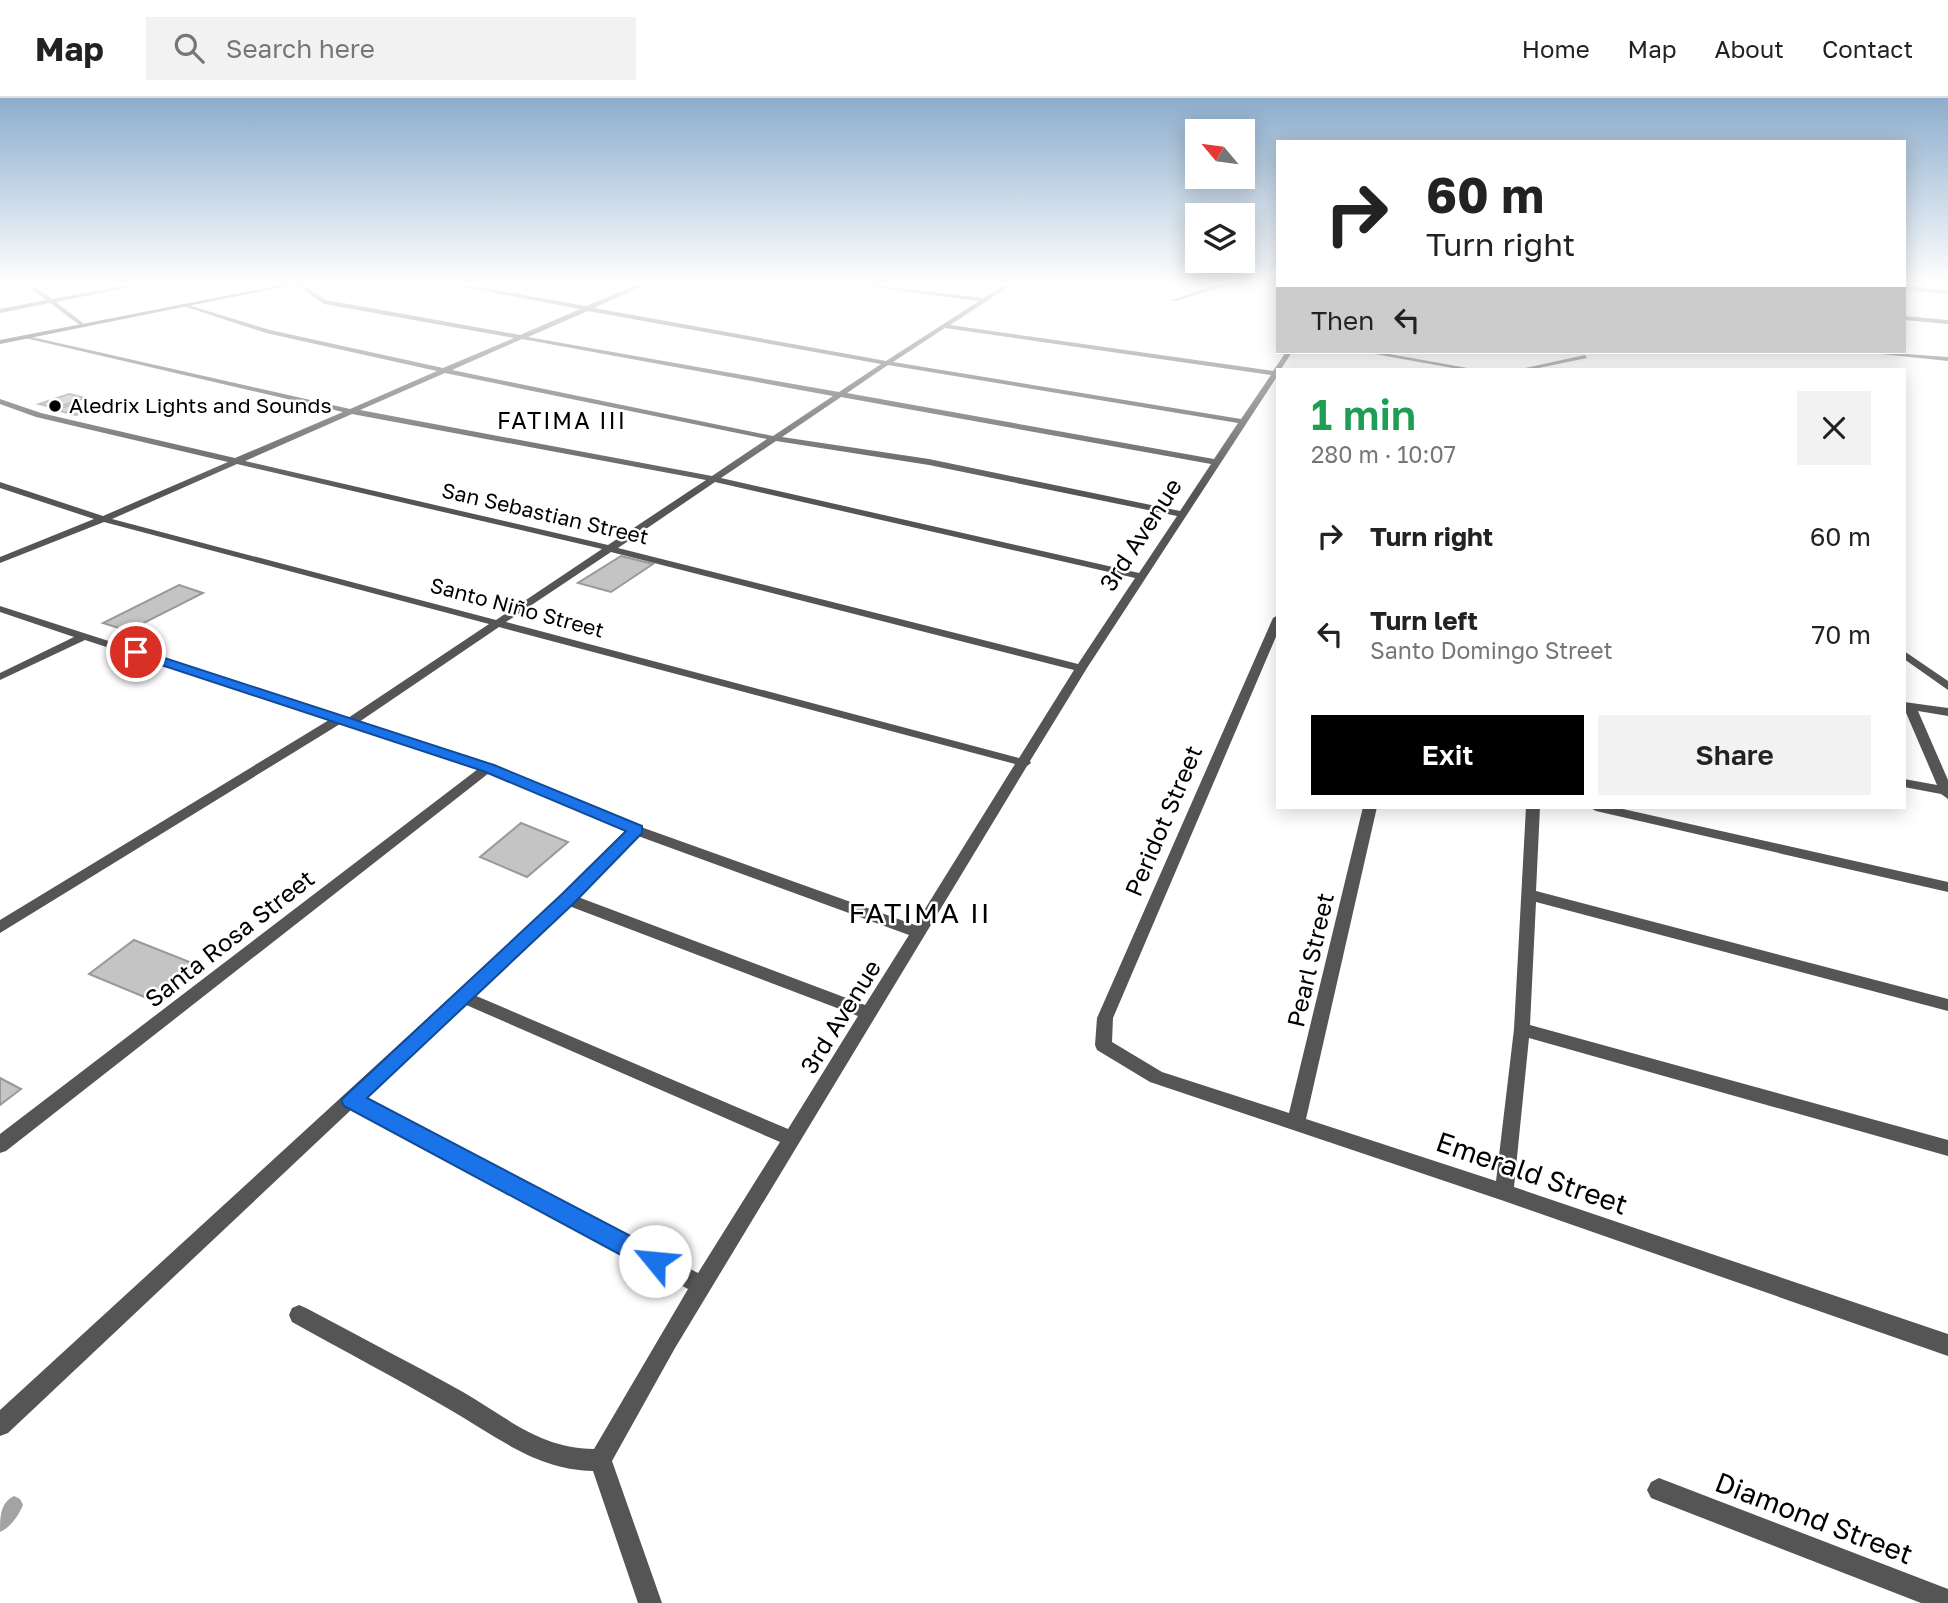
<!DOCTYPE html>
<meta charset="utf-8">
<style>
body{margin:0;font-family:"Golos Text",sans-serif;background:#f2f2f2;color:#222;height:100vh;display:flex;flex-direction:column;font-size:26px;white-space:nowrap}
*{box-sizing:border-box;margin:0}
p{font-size:23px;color:#767676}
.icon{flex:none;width:38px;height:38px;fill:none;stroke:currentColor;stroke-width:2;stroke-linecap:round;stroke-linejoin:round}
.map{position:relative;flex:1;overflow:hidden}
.sheet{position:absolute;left:1276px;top:270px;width:630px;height:441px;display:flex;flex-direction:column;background:#fff;border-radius:0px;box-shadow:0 4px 18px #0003}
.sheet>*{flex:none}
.top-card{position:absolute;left:1276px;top:42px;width:630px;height:214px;border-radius:0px;box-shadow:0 4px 18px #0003;background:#fff;color:#222;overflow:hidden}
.needle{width:46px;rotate:299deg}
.fabs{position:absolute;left:1185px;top:21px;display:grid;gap:14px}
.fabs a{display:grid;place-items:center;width:70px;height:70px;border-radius:0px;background:#fff;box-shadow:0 4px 18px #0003;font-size:35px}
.pin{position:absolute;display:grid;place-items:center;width:60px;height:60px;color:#fff;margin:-30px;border:4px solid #fff;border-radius:50%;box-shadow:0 2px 7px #0007}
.me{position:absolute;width:77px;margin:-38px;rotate:298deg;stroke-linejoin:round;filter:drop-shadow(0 0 5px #0008)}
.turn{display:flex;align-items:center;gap:24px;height:147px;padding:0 35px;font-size:32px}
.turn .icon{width:91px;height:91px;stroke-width:2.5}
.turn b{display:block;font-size:49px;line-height:60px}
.then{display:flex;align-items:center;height:66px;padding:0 35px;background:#0003;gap:14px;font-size:26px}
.round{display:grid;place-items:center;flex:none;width:74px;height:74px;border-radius:0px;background:#f2f2f2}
.overview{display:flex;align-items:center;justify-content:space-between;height:119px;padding:0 35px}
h1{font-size:42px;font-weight:600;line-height:52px;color:#1e9e55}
.button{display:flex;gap:14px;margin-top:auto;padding:14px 35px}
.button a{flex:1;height:80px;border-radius:0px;background:#000;color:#fff;font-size:28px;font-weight:600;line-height:80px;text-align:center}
.button a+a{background:#f2f2f2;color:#222}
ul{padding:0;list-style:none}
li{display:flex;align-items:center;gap:21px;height:98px;padding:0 35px}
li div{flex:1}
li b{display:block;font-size:26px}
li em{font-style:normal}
header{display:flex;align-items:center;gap:42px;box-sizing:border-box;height:98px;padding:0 35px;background:#fff;border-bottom:2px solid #e0e0e0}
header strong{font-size:33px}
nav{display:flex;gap:38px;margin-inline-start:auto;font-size:24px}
.search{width:490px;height:63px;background:#f2f2f2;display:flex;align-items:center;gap:18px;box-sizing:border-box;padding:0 24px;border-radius:0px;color:#767676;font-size:26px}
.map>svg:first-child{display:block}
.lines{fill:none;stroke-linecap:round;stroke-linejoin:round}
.stream{fill:#a3a3a3;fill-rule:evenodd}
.building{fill:#c4c4c4;stroke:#999;stroke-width:2}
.minor{fill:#555;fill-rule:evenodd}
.secondary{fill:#222;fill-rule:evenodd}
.route{fill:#1a73e8;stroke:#114b97;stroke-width:2}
.poi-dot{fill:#000;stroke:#fff;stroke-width:2.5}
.labels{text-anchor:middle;stroke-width:5;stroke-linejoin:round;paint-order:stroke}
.far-poi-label{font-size:21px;fill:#000;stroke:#fff;text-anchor:start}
.far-street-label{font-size:21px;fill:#000;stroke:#fff}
.far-quarter-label{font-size:23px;letter-spacing:2px;fill:#000;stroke:#fff}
.street-label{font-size:24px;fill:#000;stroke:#fff}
.quarter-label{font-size:28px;letter-spacing:2px;fill:#000;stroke:#fff}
.near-street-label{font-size:28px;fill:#000;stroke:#fff}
</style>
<header>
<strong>Map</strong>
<div class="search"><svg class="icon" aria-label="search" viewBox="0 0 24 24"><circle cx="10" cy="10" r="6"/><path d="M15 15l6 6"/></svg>Search here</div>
<nav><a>Home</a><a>Map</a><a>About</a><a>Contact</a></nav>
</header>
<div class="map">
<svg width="1948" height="1505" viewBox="0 0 1948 1505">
<rect width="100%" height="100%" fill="#fff"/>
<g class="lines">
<path class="stream" d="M 14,1398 L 20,1401 L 23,1407 C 19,1417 10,1430 0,1434 C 0,1419 0,1405 14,1398 Z"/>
</g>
<g class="building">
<path d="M 69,296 L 85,300 L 56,310 L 39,306 Z"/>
<path d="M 73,306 L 92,311 L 76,317 L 56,312 Z"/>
<path d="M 621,458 L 653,466 L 611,494 L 578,485 Z"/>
<path d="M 179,487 L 203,495 L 128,533 L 103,525 Z"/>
<path d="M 521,725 L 568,744 L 527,779 L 480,759 Z"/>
<path d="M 134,842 L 192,865 L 147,900 L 89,876 Z"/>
<path d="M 0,980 L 21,991 L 0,1007 Z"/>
</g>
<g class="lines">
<g class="minor">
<path d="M 23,184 L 29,184 L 52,201 L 144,184 L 154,184 L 56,204 L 83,225 L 81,228 L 50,205 L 0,215 L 0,211 L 46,202 Z"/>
<path d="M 295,184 L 299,184 L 326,202 L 520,237 L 580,211 L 438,184 L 449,184 L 586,208 L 644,184 L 651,184 L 594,210 L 886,263 L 979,203 L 849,186 L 846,184 L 984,200 L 1010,184 L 1016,184 L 950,227 L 1273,273 L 1286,254 L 1292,254 L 1281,271 L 1278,271 L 1278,277 L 1087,570 L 1030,663 L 1031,665 L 1027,668 L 675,1250 L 612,1363 L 662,1505 L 638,1505 L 593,1373 C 535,1372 495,1337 447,1310 C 396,1280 344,1253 292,1224 L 289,1217 L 292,1210 L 299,1207 L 306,1210 C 358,1238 411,1265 463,1294 C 508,1320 539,1350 594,1351 L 688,1191 L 352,1011 L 8,1335 L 0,1338 L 0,1312 L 562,797 L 627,733 L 489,675 L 6,1053 L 0,1055 L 0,1036 L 478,671 L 340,626 L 0,835 L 0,822 L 329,622 L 85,542 L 0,582 L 0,575 L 74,539 L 0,514 L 0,508 L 348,620 L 489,526 L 104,424 L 0,465 L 0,459 L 94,421 L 0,390 L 0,384 L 103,418 L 228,364 L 36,319 L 0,306 L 0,301 L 41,315 L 235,360 L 343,314 L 25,240 L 23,237 L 350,311 L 437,273 L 266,235 L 180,207 L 185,206 L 270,232 L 443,270 L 514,240 L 324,206 L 295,186 ZM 588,213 L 881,266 L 839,294 L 528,239 ZM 945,230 L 1271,277 L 1241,321 L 893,264 ZM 522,241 L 833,298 L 773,338 L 452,272 ZM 888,267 L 1238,325 L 1214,361 L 847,295 ZM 445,275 L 767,341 L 712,378 L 360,312 ZM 841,299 L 1211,366 L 1180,413 L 929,361 L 782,339 ZM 352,316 L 706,382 L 608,447 L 245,363 ZM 776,343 L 929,367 L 1177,418 L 1139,475 L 721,380 ZM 237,366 L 602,451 L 496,522 L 112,421 ZM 715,384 L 1135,480 L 1078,566 L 618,450 ZM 611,454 L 1074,572 L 1019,660 L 506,524 ZM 499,529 L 1015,666 L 915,827 L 641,729 L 493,667 L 359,624 ZM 638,738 L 909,837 L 865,907 L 578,799 ZM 569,808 L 858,918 L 788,1031 L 474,897 ZM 464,906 L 780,1044 L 698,1175 L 364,1000 Z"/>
<path d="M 1228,184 L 1236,184 L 1176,203 L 1171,202 Z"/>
<path d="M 1904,188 L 1948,192 L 1948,196 L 1904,192 Z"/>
<path d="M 1904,218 L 1948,222 L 1948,226 L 1904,222 Z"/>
<path d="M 1364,254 L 1378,254 L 1473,271 L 1458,271 Z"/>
<path d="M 1878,254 L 1948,259 L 1948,263 L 1881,256 Z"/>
<path d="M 1585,257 L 1587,260 L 1534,271 L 1520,271 Z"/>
<path d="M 1278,517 L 1278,534 L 1113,920 L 1112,944 L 1162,974 L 1289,1015 L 1363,709 L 1377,709 L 1306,1021 L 1496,1083 L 1514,931 L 1526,709 L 1540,709 L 1536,793 L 1948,901 L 1948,913 L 1536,804 L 1530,927 L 1948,1042 L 1948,1058 L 1529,940 L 1514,1089 L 1948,1236 L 1948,1258 L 1504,1103 L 1150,984 L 1097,952 L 1095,947 L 1097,920 L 1273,520 Z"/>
<path d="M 1904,553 L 1948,583 L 1948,592 L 1904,561 Z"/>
<path d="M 1904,604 L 1948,610 L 1948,618 L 1918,613 L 1948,682 L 1948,701 L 1941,696 L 1904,689 L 1904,681 L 1937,687 L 1904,610 Z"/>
<path d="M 1589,709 L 1614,709 L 1948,784 L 1948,794 L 1596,713 Z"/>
<path d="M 1659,1380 L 1948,1491 L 1948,1505 L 1921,1505 L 1651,1400 L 1647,1392 L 1651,1384 Z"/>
</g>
<path class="secondary" d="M 297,184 L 307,184 L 0,246 L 0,242 Z"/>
</g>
<linearGradient id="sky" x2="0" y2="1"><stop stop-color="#8cadcc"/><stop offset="0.47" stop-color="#fff"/><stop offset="1" stop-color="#fff" stop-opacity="0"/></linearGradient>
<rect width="1948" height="394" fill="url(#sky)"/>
<path class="route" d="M 131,552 L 140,552 L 494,667 L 642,728 L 642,735 L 573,806 L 367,1000 L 663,1155 L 667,1163 L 663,1171 L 655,1174 L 647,1171 L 344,1008 L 341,1002 L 561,797 L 626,733 L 483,673 L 131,557 Z"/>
<circle class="poi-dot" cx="55" cy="308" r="7"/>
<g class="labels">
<g class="far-poi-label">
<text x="69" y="315">Aledrix Lights and Sounds</text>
</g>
<g class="far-street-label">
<text transform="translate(545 416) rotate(13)" y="7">San Sebastian Street</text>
<text transform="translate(517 510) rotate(15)" y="7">Santo Niño Street</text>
</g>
<g class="far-quarter-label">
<text x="562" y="331">FATIMA III</text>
</g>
<g class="street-label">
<text transform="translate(1141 437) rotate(-57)" y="8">3rd Avenue</text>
<text transform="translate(1164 723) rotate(-67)" y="8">Peridot Street</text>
<text transform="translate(230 841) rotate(-38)" y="8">Santa Rosa Street</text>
<text transform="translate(1311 862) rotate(-77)" y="8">Pearl Street</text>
<text transform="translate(841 919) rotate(-58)" y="8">3rd Avenue</text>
</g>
<g class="quarter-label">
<text x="920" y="825">FATIMA II</text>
</g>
<g class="near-street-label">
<text transform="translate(1532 1075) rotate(19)" y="10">Emerald Street</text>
<text transform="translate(1814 1420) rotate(21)" y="10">Diamond Street</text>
</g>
</g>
</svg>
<div class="fabs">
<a><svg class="needle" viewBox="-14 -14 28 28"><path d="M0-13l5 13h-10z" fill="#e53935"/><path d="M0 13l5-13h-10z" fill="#767676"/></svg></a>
<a><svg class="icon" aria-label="layers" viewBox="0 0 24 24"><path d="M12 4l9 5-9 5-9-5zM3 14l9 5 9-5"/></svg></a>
</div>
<div class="pin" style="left:136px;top:554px;background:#d93025"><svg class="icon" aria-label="arrive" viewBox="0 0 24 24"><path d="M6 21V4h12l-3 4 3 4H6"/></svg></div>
<svg class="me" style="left:655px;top:1163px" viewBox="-20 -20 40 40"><circle r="19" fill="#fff"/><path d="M0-13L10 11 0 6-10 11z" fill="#1a73e8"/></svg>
<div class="top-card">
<div class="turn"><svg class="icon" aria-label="right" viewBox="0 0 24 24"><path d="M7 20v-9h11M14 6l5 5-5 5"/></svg><div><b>60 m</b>Turn right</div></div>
<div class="then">Then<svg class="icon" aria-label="left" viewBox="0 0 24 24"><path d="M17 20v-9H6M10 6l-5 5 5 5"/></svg></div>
</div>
<section class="sheet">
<div class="overview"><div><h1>1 min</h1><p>280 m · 10:07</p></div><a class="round"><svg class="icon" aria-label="close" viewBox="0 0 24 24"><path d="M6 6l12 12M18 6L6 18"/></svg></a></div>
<ul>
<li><svg class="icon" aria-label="right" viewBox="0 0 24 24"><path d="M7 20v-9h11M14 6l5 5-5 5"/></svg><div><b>Turn right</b></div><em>60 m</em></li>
<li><svg class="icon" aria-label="left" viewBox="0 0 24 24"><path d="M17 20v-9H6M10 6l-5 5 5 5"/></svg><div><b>Turn left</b><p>Santo Domingo Street</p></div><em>70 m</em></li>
</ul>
<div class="button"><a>Exit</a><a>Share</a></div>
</section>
</div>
